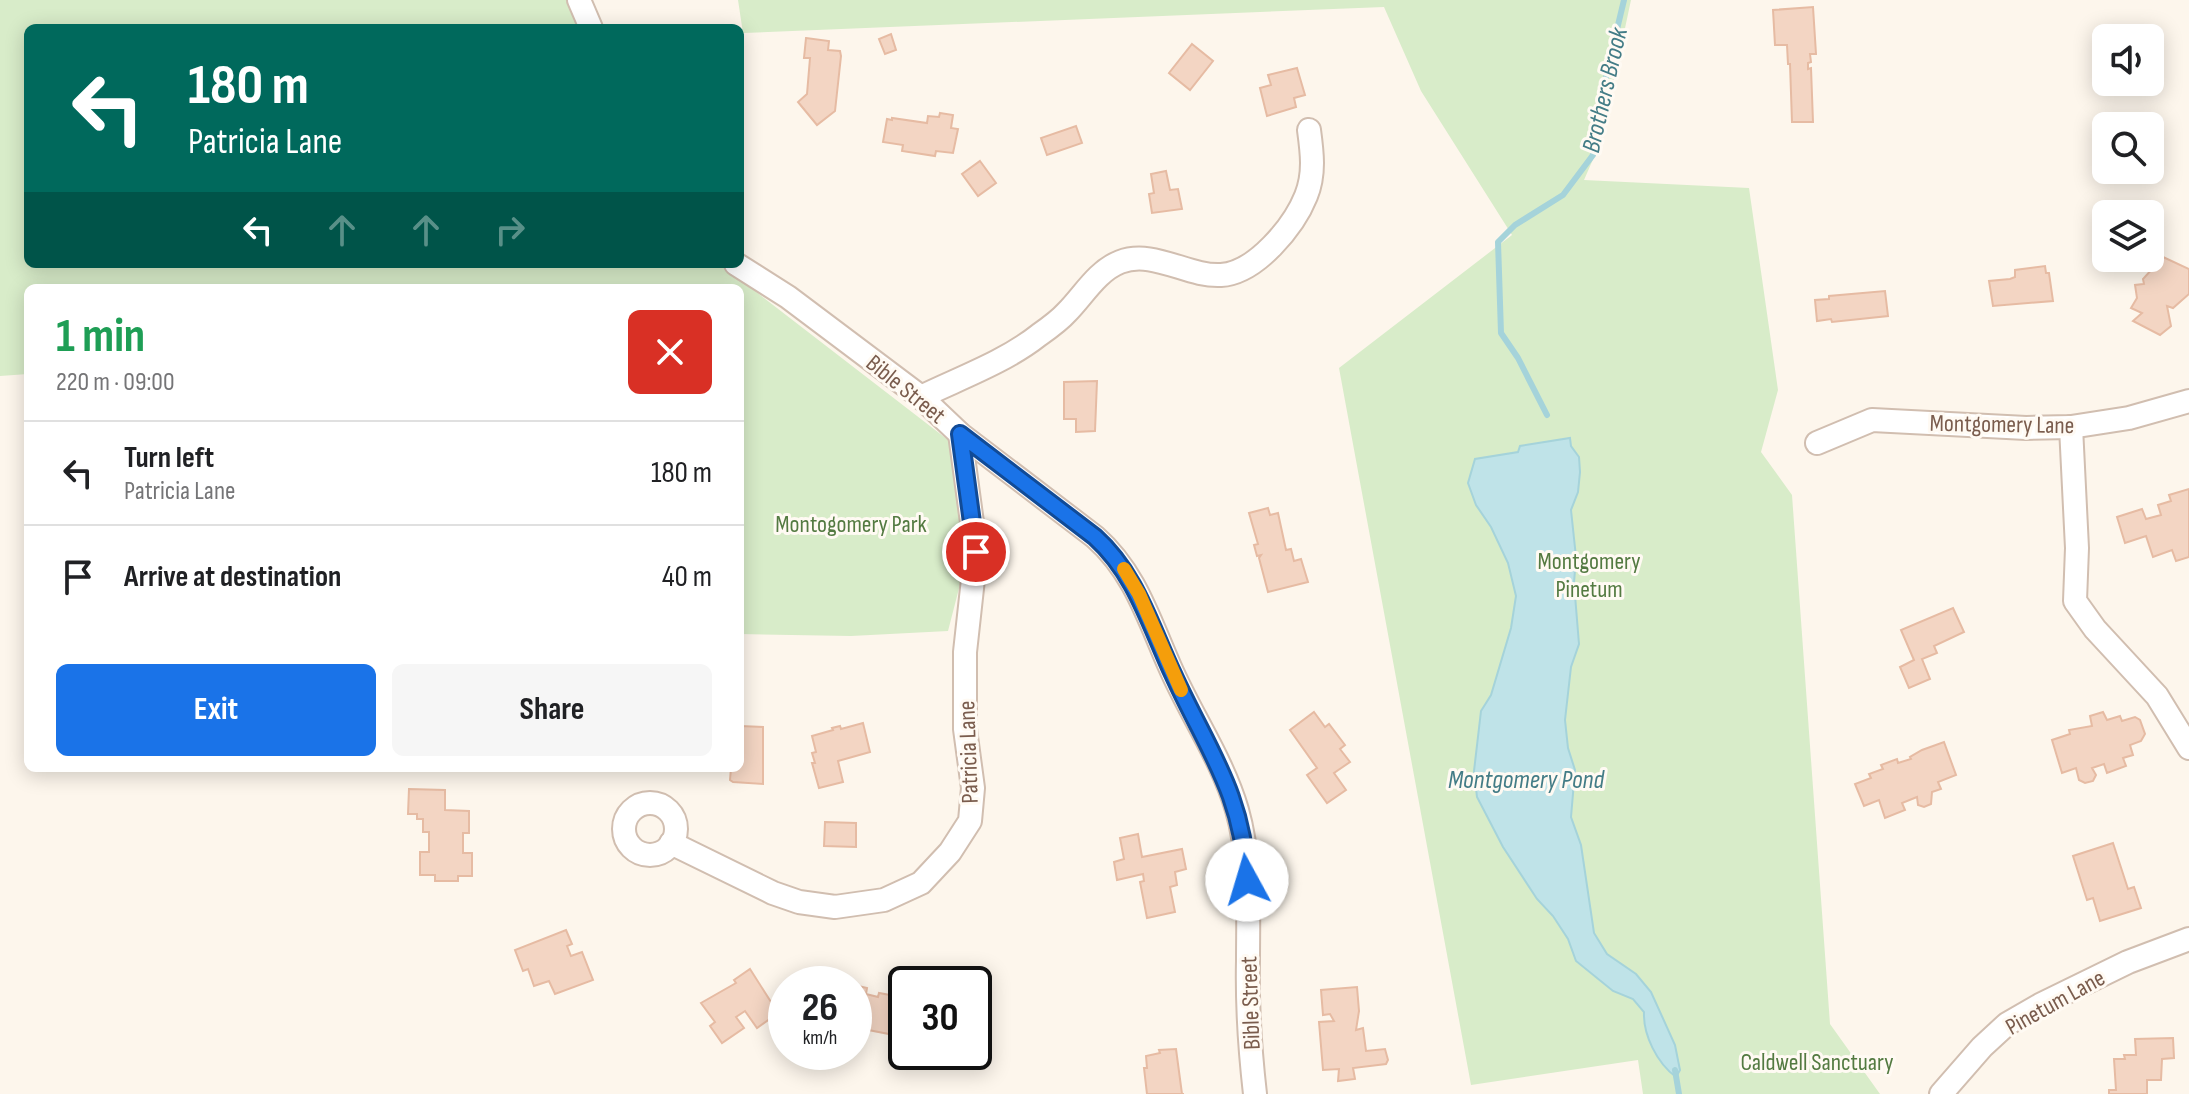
<!DOCTYPE html>
<meta charset="utf-8">
<style>
body{margin:0;font-family:"Sofia Sans Condensed",sans-serif;background:#f6f6f6;color:#202124;height:100vh;display:flex;flex-direction:column;font-size:30px;white-space:nowrap}
*{box-sizing:border-box;margin:0}
p{font-size:26px;color:#757577}
.icon{flex:none;width:44px;height:44px;fill:none;stroke:currentColor;stroke-width:2;stroke-linecap:round;stroke-linejoin:round}
.map{position:relative;flex:1;overflow:hidden}
.panel{position:absolute;left:24px;top:284px;width:720px;height:488px;display:flex;flex-direction:column;background:#fff;border-radius:12px;box-shadow:0 4px 20px #0003}
.panel>*{flex:none}
.guide{position:absolute;left:24px;top:24px;width:720px;height:244px;border-radius:12px;box-shadow:0 4px 20px #0003;background:#00695c;color:#fff;overflow:hidden}
.tools{position:absolute;left:2092px;top:24px;display:grid;gap:16px}
.tools a{display:grid;place-items:center;width:72px;height:72px;border-radius:12px;background:#fff;box-shadow:0 4px 20px #0003;font-size:40px}
.speed{position:absolute;left:768px;top:966px;display:flex;gap:16px;font-size:40px;font-weight:700;text-align:center}
.speed>*{display:grid;place-content:center;width:104px;height:104px;border-radius:50%;background:#fff;box-shadow:0 4px 20px #0003;line-height:1}
.speed small{font-size:20px;font-weight:400}
.speed .limit{border:4px solid #111;border-radius:12px;background:#fff;color:#111}
.pin{position:absolute;display:grid;place-items:center;width:68px;height:68px;color:#fff;margin:-34px;border:4px solid #fff;border-radius:50%;box-shadow:0 2px 8px #0007}
.me{position:absolute;width:88px;margin:-44px;rotate:354deg;stroke-linejoin:round;filter:drop-shadow(0 0 6px #0008)}
.turn{display:flex;align-items:center;gap:28px;height:168px;padding:0 32px;font-size:36px}
.turn .icon{width:104px;height:104px;stroke-width:2.5}
.turn b{display:block;font-size:56px;line-height:68px}
.lanes{display:flex;align-items:center;height:76px;padding:0 32px;background:#0003;justify-content:center;gap:40px;direction:ltr}
.lanes .off{opacity:.35}
.round{display:grid;place-items:center;flex:none;width:84px;height:84px;border-radius:12px;background:#f6f6f6}
.headline{display:flex;align-items:center;justify-content:space-between;height:136px;padding:0 32px}
h1{font-size:48px;font-weight:700;line-height:60px;color:#1e9e55}
.button{display:flex;gap:16px;margin-top:auto;padding:16px 32px}
.button a{flex:1;height:92px;border-radius:12px;background:#1a73e8;color:#fff;font-size:32px;font-weight:700;line-height:92px;text-align:center}
.button a+a{background:#f6f6f6;color:#202124}
ul{padding:0;list-style:none}
li{display:flex;align-items:center;gap:24px;height:104px;padding:0 32px;border-top:2px solid #e0e0e0}
li div{flex:1}
li b{display:block;font-size:30px}
li em{font-style:normal}
.map>svg:first-child{display:block}
.green{fill:#d8ecc9}
.water{fill:#bfe3e8;stroke:#a5d3da;stroke-width:2}
.lines{fill:none;stroke-linecap:round;stroke-linejoin:round}
.stream{stroke:#a5d3da;stroke-width:6}
.building{fill:#f3d5c3;stroke:#e6bba3;stroke-width:2}
.minor-casing{stroke:#d1beb0;stroke-width:26}
.minor{stroke:#fff;stroke-width:22}
.route-casing{stroke:#114b97;stroke-width:20}
.route{stroke:#1a73e8;stroke-width:14}
.slow{stroke:#f59e0b;stroke-width:14}
.labels{text-anchor:middle;stroke-width:6;stroke-linejoin:round;paint-order:stroke}
.street-label{font-size:24px;fill:#7a5c4d;stroke:#fffaf3}
.park-label{font-size:24px;fill:#537a41;stroke:#fffaf3}
.water-label{font-size:26px;font-style:italic;fill:#437c86;stroke:#fffaf3}
</style>
<div class="map">
<svg width="2189" height="1094" viewBox="0 0 2189 1094">
<rect width="100%" height="100%" fill="#fdf6ec"/>
<g class="green">
<path d="M 0,0 L 571,0 L 582,28 L 28,28 L 28,264 L 720,264 L 965,453 L 962,510 L 964,569 L 948,631 L 851,636 L 740,634 L 740,288 L 28,288 L 28,374 L 0,376 Z"/>
<path d="M 738,0 L 1631,0 L 1601,141 L 1584,180 L 1749,188 L 1778,390 L 1761,452 L 1792,495 L 1830,1024 L 1880,1094 L 1643,1094 L 1638,1060 L 1471,1085 L 1339,368 L 1512,235 L 1421,91 L 1384,7 L 743,33 Z"/>
</g>
<path class="water" d="M 1570,438 L 1571,446 L 1579,457 L 1580,472 L 1578,492 L 1571,510 L 1576,557 L 1574,583 L 1579,644 L 1571,667 L 1565,720 L 1568,748 L 1575,770 L 1571,817 L 1581,845 L 1594,933 L 1607,954 L 1636,974 L 1651,992 L 1675,1045 L 1680,1070 L 1676,1077 C 1657,1063 1643,1035 1644,1012 L 1633,999 L 1613,991 L 1576,961 L 1568,939 L 1553,916 L 1537,899 L 1503,847 L 1477,797 L 1474,771 L 1481,711 L 1491,695 L 1511,628 L 1516,596 L 1508,563 L 1491,527 L 1476,505 L 1468,483 L 1475,459 L 1518,452 L 1520,446 Z"/>
<g class="lines">
<g class="stream">
<path d="M 1547,415 L 1518,358 L 1501,333 L 1498,242 L 1515,225 L 1563,195 L 1593,155 L 1607,71 L 1624,0"/>
<path d="M 1675,1070 L 1679,1094"/>
</g>
</g>
<g class="building">
<path d="M 1813,7 L 1816,54 L 1810,54 L 1811,62 L 1808,63 L 1808,69 L 1811,68 L 1813,122 L 1792,122 L 1790,64 L 1788,64 L 1787,45 L 1775,45 L 1773,10 Z"/>
<path d="M 891,34 L 896,50 L 885,54 L 879,39 Z"/>
<path d="M 806,38 L 829,41 L 828,50 L 840,51 L 841,56 L 835,111 L 817,125 L 798,102 L 807,94 L 810,58 L 804,58 Z"/>
<path d="M 1192,44 L 1213,61 L 1190,90 L 1169,73 Z"/>
<path d="M 1297,68 L 1305,95 L 1294,98 L 1296,107 L 1267,116 L 1260,88 L 1271,85 L 1268,75 Z"/>
<path d="M 940,113 L 953,115 L 951,128 L 958,129 L 953,153 L 936,151 L 935,156 L 902,151 L 903,145 L 883,142 L 887,119 L 892,120 L 892,118 L 927,123 L 928,116 L 939,117 Z"/>
<path d="M 1076,126 L 1082,143 L 1047,155 L 1041,138 Z"/>
<path d="M 980,161 L 996,183 L 978,196 L 962,174 Z"/>
<path d="M 1166,171 L 1170,190 L 1178,189 L 1182,209 L 1152,213 L 1149,194 L 1154,193 L 1151,174 Z"/>
<path d="M 2163,257 L 2189,269 L 2189,294 L 2173,308 L 2167,306 L 2171,326 L 2160,335 L 2133,321 L 2142,313 L 2131,308 L 2137,298 L 2135,285 L 2144,284 L 2143,279 Z"/>
<path d="M 2045,266 L 2046,273 L 2049,273 L 2053,301 L 1993,306 L 1989,281 L 2010,279 L 2015,277 L 2015,270 Z"/>
<path d="M 1885,291 L 1888,316 L 1832,322 L 1831,319 L 1817,321 L 1815,300 L 1829,299 L 1829,296 Z"/>
<path d="M 1097,381 L 1095,431 L 1076,432 L 1076,419 L 1064,419 L 1064,382 Z"/>
<path d="M 2189,489 L 2189,557 L 2176,561 L 2172,550 L 2153,557 L 2146,536 L 2125,543 L 2117,517 L 2142,509 L 2146,519 L 2161,515 L 2158,505 L 2171,501 L 2169,495 Z"/>
<path d="M 1268,508 L 1270,515 L 1278,513 L 1286,550 L 1291,549 L 1294,561 L 1301,559 L 1308,582 L 1268,592 L 1259,558 L 1261,555 L 1257,556 L 1254,545 L 1258,544 L 1249,513 Z"/>
<path d="M 1953,608 L 1964,632 L 1934,646 L 1937,653 L 1922,659 L 1930,679 L 1909,688 L 1900,667 L 1914,660 L 1901,630 Z"/>
<path d="M 1314,712 L 1325,727 L 1329,724 L 1345,745 L 1340,749 L 1350,762 L 1334,773 L 1346,790 L 1327,803 L 1307,775 L 1317,768 L 1290,730 Z"/>
<path d="M 2103,712 L 2107,720 L 2120,716 L 2122,721 L 2135,717 L 2140,720 L 2145,734 L 2141,741 L 2130,745 L 2133,755 L 2123,758 L 2126,766 L 2107,773 L 2104,764 L 2092,768 L 2096,775 L 2093,781 L 2085,783 L 2079,780 L 2076,768 L 2062,773 L 2052,740 L 2070,734 L 2069,730 L 2092,726 L 2090,716 Z"/>
<path d="M 863,723 L 870,752 L 838,761 L 843,782 L 819,788 L 812,763 L 815,763 L 812,753 L 816,752 L 812,736 L 833,730 L 832,728 L 840,726 L 841,729 Z"/>
<path d="M 740,726 L 763,727 L 763,784 L 733,782 L 730,780 L 731,768 L 740,768 Z"/>
<path d="M 1944,742 L 1956,775 L 1938,782 L 1941,789 L 1932,792 L 1931,804 L 1924,807 L 1918,805 L 1917,797 L 1902,803 L 1905,810 L 1885,818 L 1879,800 L 1864,806 L 1855,784 L 1871,778 L 1869,774 L 1883,769 L 1881,765 L 1897,759 L 1898,763 L 1911,759 L 1910,757 L 1922,750 Z"/>
<path d="M 409,789 L 445,790 L 445,810 L 469,811 L 469,833 L 463,833 L 463,853 L 472,853 L 472,876 L 458,876 L 458,881 L 435,881 L 435,875 L 420,875 L 420,852 L 429,852 L 429,832 L 423,832 L 423,819 L 417,819 L 417,814 L 408,814 Z"/>
<path d="M 825,822 L 856,823 L 856,847 L 824,846 Z"/>
<path d="M 1138,834 L 1142,857 L 1182,849 L 1186,869 L 1175,872 L 1177,885 L 1170,887 L 1175,912 L 1147,918 L 1140,882 L 1144,881 L 1143,874 L 1117,880 L 1114,862 L 1124,859 L 1120,838 Z"/>
<path d="M 2113,843 L 2128,889 L 2134,887 L 2141,908 L 2100,921 L 2093,898 L 2087,900 L 2073,856 Z"/>
<path d="M 566,930 L 572,944 L 567,946 L 571,956 L 582,952 L 593,980 L 555,994 L 549,981 L 534,986 L 528,969 L 523,971 L 515,950 Z"/>
<path d="M 750,969 L 778,1013 L 757,1028 L 745,1011 L 736,1017 L 744,1028 L 722,1043 L 710,1026 L 715,1022 L 701,1003 L 736,983 L 734,980 Z"/>
<path d="M 854,985 L 867,988 L 866,994 L 878,997 L 879,993 L 901,997 L 894,1035 L 858,1028 L 854,1047 Z"/>
<path d="M 1357,987 L 1359,1011 L 1356,1030 L 1363,1028 L 1366,1051 L 1385,1049 L 1388,1060 L 1386,1064 L 1353,1068 L 1355,1079 L 1338,1081 L 1339,1069 L 1323,1070 L 1319,1022 L 1334,1021 L 1330,1014 L 1323,1015 L 1321,990 Z"/>
<path d="M 2173,1038 L 2174,1058 L 2162,1059 L 2161,1080 L 2147,1080 L 2147,1094 L 2109,1094 L 2109,1090 L 2116,1090 L 2114,1059 L 2125,1059 L 2124,1055 L 2136,1055 L 2135,1039 Z"/>
<path d="M 1176,1049 L 1182,1094 L 1184,1094 L 1147,1094 L 1144,1068 L 1147,1068 L 1146,1056 L 1160,1053 L 1159,1050 Z"/>
</g>
<g class="lines">
<g class="minor-casing">
<g id="minor">
<path d="M 579,0 L 591,28"/>
<path d="M 736,264 L 788,297 L 921,397 L 960,434 L 1095,537 C 1135,572 1149,620 1170,667 C 1191,715 1222,759 1237,810 C 1251,859 1248,910 1248,961 C 1247,1005 1250,1050 1255,1094"/>
<path d="M 921,397 C 960,378 1005,362 1039,335 C 1049,328 1059,321 1067,312 C 1083,296 1097,271 1120,262 C 1153,249 1188,277 1221,275 C 1256,273 1294,226 1306,196 C 1315,174 1312,152 1309,130"/>
<path d="M 2071,427 L 2077,548 L 2075,601 L 2095,629 L 2157,696 L 2189,748"/>
<path d="M 1817,443 L 1872,420 L 2026,428 L 2071,427 L 2129,418 L 2189,401"/>
<circle cx="650" cy="829" r="26"/>
<path d="M 671,843 L 773,893 L 799,902 L 835,907 L 884,900 L 921,883 L 950,852 L 970,821 L 973,788 L 965,729 L 965,652 L 976,552 L 960,434"/>
<path d="M 1941,1094 L 1982,1047 L 2007,1024 L 2040,1005 L 2128,962 L 2189,939"/>
</g>
</g>
<use href="#minor" class="minor"/>
</g>
<g class="lines">
<g class="route-casing">
<path id="route" d="M 976,552 L 960,434 L 1095,537 C 1136,574 1150,625 1173,674 C 1207,749 1243,793 1247,880"/>
</g>
<use href="#route" class="route"/>
<path class="slow" d="M 1124,569 L 1139,594 L 1181,690"/>
</g>
<g class="labels">
<g class="street-label">
<text transform="translate(906 389) rotate(39)" y="8">Bible Street</text>
<text transform="translate(2002 424) rotate(1)" y="8">Montgomery Lane</text>
<text transform="translate(968 752) rotate(-92)" y="8">Patricia Lane</text>
<text transform="translate(2055 1002) rotate(-29)" y="8">Pinetum Lane</text>
<text transform="translate(1250 1003) rotate(-92)" y="8">Bible Street</text>
</g>
<g class="park-label">
<text x="851" y="532">Montogomery Park</text>
<text x="1589" y="569">Montgomery<tspan x="1589" dy="28">Pinetum</tspan></text>
<text x="1817" y="1070">Caldwell Sanctuary</text>
</g>
<g class="water-label">
<text transform="translate(1604 90) rotate(-77)" y="9">Brothers Brook</text>
<text x="1526" y="788">Montgomery Pond</text>
</g>
</g>
</svg>
<div class="tools">
<a><svg class="icon" aria-label="sound" viewBox="0 0 24 24"><path d="M4 9h4l5-4v14l-5-4H4zM17 9q2 3 0 6"/></svg></a>
<a><svg class="icon" aria-label="search" viewBox="0 0 24 24"><circle cx="10" cy="10" r="6"/><path d="M15 15l6 6"/></svg></a>
<a><svg class="icon" aria-label="layers" viewBox="0 0 24 24"><path d="M12 4l9 5-9 5-9-5zM3 14l9 5 9-5"/></svg></a>
</div>
<div class="speed"><div>26<small>km/h</small></div><div class="limit">30</div></div>
<div class="pin" style="left:976px;top:552px;background:#d93025"><svg class="icon" aria-label="arrive" viewBox="0 0 24 24"><path d="M6 21V4h12l-3 4 3 4H6"/></svg></div>
<svg class="me" style="left:1247px;top:880px" viewBox="-20 -20 40 40"><circle r="19" fill="#fff"/><path d="M0-13L10 11 0 6-10 11z" fill="#1a73e8"/></svg>
<div class="guide">
<div class="turn"><svg class="icon" aria-label="left" viewBox="0 0 24 24"><path d="M17 20v-9H6M10 6l-5 5 5 5"/></svg><div><b>180 m</b>Patricia Lane</div></div>
<div class="lanes"><svg class="icon" aria-label="left" viewBox="0 0 24 24"><path d="M17 20v-9H6M10 6l-5 5 5 5"/></svg><svg class="icon off" aria-label="ahead" viewBox="0 0 24 24"><path d="M12 20V5M6 11l6-6 6 6"/></svg><svg class="icon off" aria-label="ahead" viewBox="0 0 24 24"><path d="M12 20V5M6 11l6-6 6 6"/></svg><svg class="icon off" aria-label="right" viewBox="0 0 24 24"><path d="M7 20v-9h11M14 6l5 5-5 5"/></svg></div>
</div>
<section class="panel">
<div class="headline"><div><h1>1 min</h1><p>220 m · 09:00</p></div><a class="round" style="background:#d93025;color:#fff"><svg class="icon" aria-label="close" viewBox="0 0 24 24"><path d="M6 6l12 12M18 6L6 18"/></svg></a></div>
<ul>
<li><svg class="icon" aria-label="left" viewBox="0 0 24 24"><path d="M17 20v-9H6M10 6l-5 5 5 5"/></svg><div><b>Turn left</b><p>Patricia Lane</p></div><em>180 m</em></li>
<li><svg class="icon" aria-label="arrive" viewBox="0 0 24 24"><path d="M6 21V4h12l-3 4 3 4H6"/></svg><div><b>Arrive at destination</b></div><em>40 m</em></li>
</ul>
<div class="button"><a>Exit</a><a>Share</a></div>
</section>
</div>
